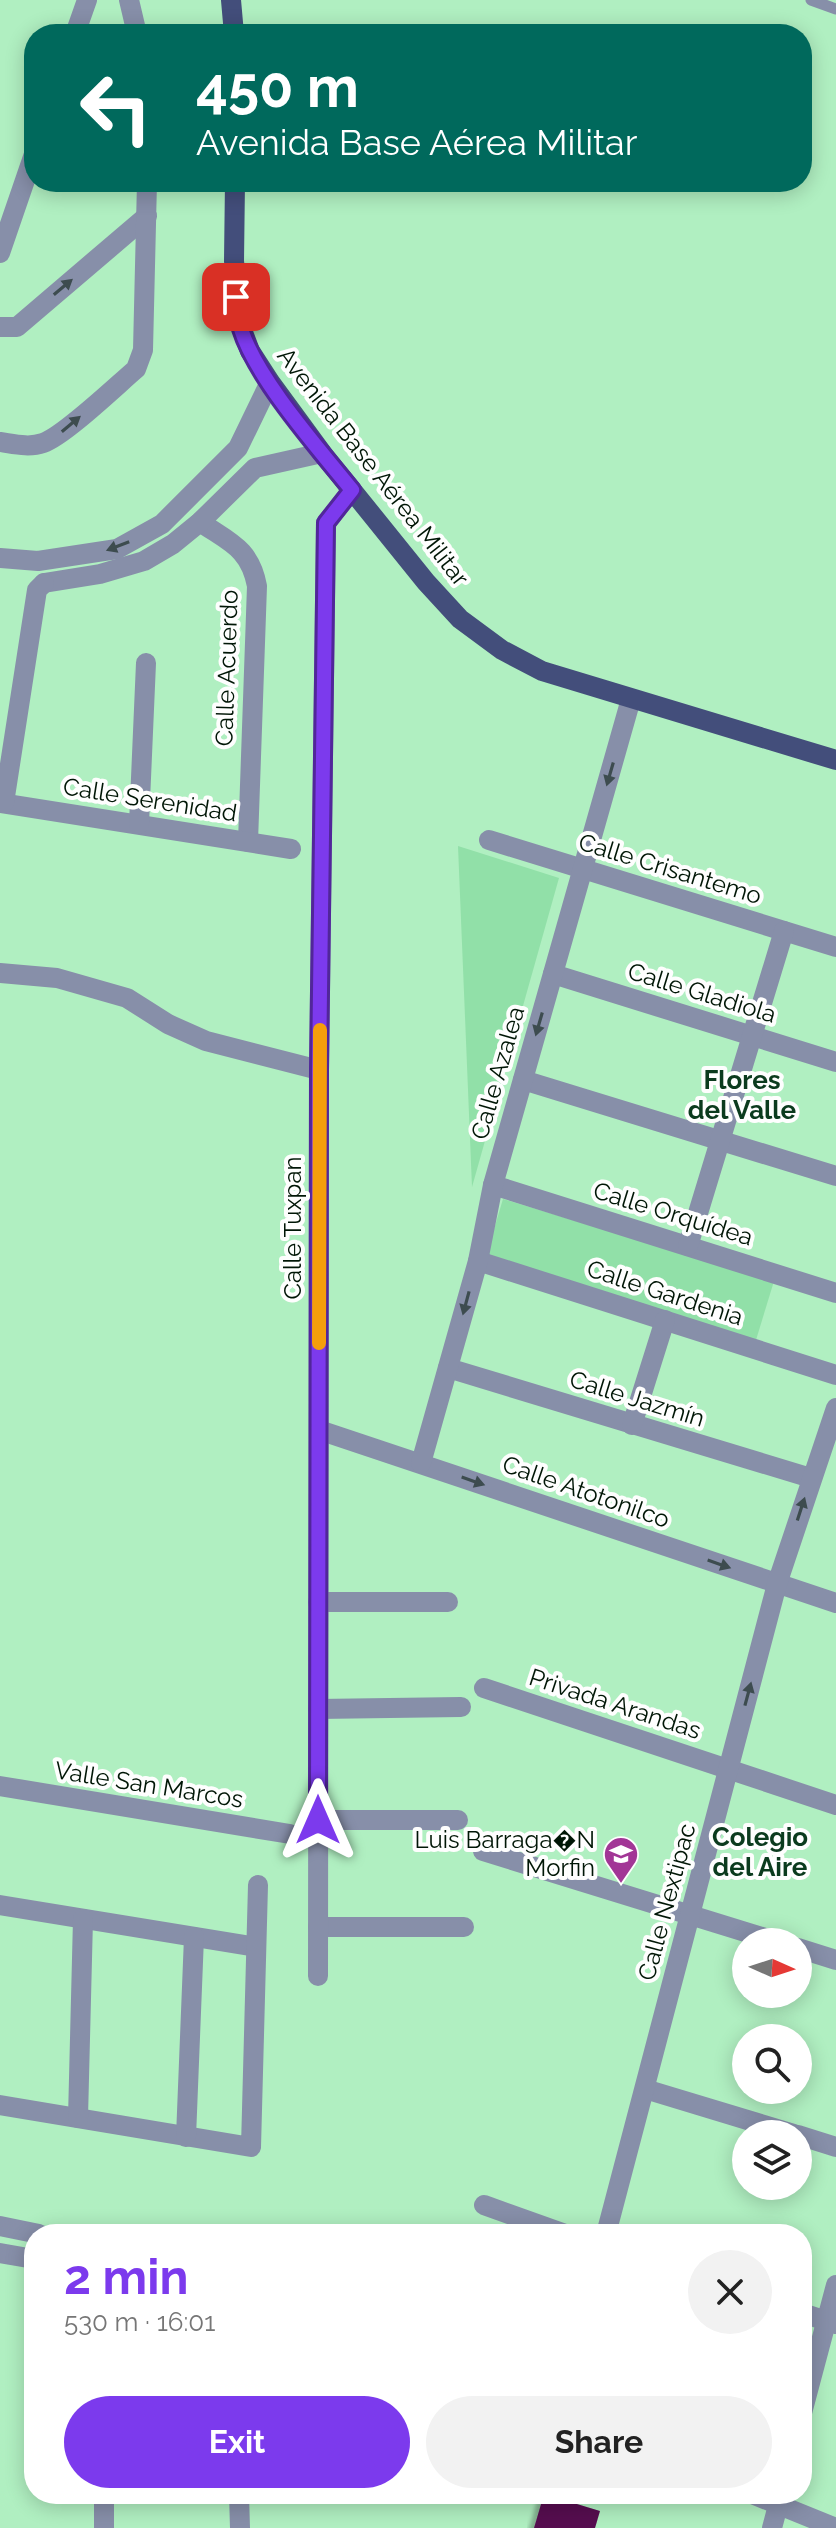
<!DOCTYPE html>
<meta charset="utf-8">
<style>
body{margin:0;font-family:Raleway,sans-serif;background:#f2f2f2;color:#222;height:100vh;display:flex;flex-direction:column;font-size:30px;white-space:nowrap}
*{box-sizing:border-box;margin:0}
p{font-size:26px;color:#767676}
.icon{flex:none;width:44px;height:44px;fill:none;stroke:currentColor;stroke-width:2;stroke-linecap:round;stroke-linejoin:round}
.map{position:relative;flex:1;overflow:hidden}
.side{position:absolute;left:24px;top:2224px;width:788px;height:280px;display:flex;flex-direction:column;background:#fff;border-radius:32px;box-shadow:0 4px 20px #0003}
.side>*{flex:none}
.guide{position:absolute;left:24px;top:24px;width:788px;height:168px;border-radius:32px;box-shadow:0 4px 20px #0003;background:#00695c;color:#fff;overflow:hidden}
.needle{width:52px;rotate:93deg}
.tools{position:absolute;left:732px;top:1928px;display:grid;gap:16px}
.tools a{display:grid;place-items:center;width:80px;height:80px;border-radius:50%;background:#fff;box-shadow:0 4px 20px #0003;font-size:40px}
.pin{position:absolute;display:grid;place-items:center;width:68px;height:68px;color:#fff;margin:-34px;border-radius:16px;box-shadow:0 4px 12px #0006}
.me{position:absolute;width:88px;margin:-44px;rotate:0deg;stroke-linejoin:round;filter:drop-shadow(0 0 6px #0008)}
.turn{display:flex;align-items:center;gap:28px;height:168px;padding:0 40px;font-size:36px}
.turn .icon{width:104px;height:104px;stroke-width:2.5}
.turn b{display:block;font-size:56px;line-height:68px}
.round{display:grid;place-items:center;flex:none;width:84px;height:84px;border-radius:42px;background:#f2f2f2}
.headline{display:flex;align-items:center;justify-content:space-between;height:136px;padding:0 40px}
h1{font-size:48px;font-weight:700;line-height:60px;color:#7c3aed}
.button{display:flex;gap:16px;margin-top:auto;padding:16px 40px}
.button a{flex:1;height:92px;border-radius:48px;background:#7c3aed;color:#fff;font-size:32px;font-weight:700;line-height:92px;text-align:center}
.button a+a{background:#f2f2f2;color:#222}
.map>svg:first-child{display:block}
.green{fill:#91e0a8}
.building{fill:#56094f;filter:url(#shadow)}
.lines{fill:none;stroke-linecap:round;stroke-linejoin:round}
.service{stroke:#878fa9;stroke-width:11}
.minor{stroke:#878fa9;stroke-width:20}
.primary{stroke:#434e7b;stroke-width:20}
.oneway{fill:#3d4c4f}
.route-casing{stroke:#51269a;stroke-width:20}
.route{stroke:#7c3aed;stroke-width:14}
.slow{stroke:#f59e0b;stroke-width:14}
.labels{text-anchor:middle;stroke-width:8;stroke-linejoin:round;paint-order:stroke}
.street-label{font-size:24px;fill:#001606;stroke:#fefefe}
.poi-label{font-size:24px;fill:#001606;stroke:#fefefe;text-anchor:end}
.neighbourhood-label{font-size:26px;font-weight:bold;fill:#0b3b1e;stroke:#fefefe}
</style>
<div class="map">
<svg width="836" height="2528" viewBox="0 0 836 2528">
<defs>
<filter id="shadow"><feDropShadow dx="-7" dy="7" stdDeviation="2" flood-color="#0004"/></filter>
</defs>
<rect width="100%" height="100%" fill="#b0efc1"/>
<g class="green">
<path d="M 458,846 L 559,878 L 472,1187 Z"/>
<path d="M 503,1199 L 774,1281 L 756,1340 L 486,1256 Z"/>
</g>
<path class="building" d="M 544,2494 L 600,2511 L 595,2528 L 534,2528 Z"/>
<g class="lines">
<path class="service" d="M 811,0 L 836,9"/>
<g class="minor">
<path d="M 129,0 L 137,34"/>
<path d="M 75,34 L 87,0"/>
<path d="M 0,253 L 34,154"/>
<path d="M 0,327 L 17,327 L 147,216"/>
<path d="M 0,442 C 14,444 29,448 43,443 C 64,436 116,386 136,369 L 143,350 L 147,182"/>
<path d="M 200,522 C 229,542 250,548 257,586 L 248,842"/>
<path d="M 0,558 L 38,561 L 117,549 L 162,524 L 238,448 L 270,382"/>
<path d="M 44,583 L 100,574 L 144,561 L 173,544 L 200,522 L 255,468 L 322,453"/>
<path d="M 0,803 L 291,849"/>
<path d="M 4,803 L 37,590 L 44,583"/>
<path d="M 139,824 L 146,663"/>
<path d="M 489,840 L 836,947"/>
<path d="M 0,973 L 57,978 L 127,998 L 168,1024 L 206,1041 L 319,1070"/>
<path d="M 553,974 L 836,1062"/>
<path d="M 523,1080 L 836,1176"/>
<path d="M 493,1185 L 836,1293"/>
<path d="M 688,1246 L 784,931"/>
<path d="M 478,1261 L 836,1375"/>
<path d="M 448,1368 L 811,1478"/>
<path d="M 632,1425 L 665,1320"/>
<path d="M 319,1430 L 836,1603"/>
<path d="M 421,1463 L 478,1261 L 493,1185 L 631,699"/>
<path d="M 318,1602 L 448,1602"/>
<path d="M 484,1688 L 836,1805"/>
<path d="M 318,1709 L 461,1707"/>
<path d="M 0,1786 L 290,1834"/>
<path d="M 318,1820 L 458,1820"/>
<path d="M 483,1851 L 778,1942"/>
<path d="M 0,1905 L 256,1947"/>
<path d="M 318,1927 L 464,1927"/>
<path d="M 798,1948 L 836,1960"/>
<path d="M 318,1976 L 319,1070 L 326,523 L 352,490"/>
<path d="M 645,2089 L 794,2134"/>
<path d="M 0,2105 L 251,2147 L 258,1885"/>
<path d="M 78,2118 L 83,1919"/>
<path d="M 798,2135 L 836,2147"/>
<path d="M 186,2137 L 194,1937"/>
<path d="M 484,2205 L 565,2234"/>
<path d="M 0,2226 L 39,2234"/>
<path d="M 606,2234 L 777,1584 L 836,1408"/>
<path d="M 0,2253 L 34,2259"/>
<path d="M 802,2313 L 836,2324"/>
<path d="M 802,2413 L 836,2285"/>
<path d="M 104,2494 L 104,2528"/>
<path d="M 239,2494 L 240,2528"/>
<path d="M 752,2494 L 836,2528"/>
<path d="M 772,2528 L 781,2494"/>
</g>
<g class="primary">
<path d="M 231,0 L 234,34"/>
<path d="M 235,182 L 234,261 L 241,327 L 250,351 L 270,382 L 322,453 L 426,582 L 460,619 L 502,650 L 542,671 L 836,760"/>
</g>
</g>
<defs><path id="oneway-solid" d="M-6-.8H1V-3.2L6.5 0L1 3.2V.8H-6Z" transform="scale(2)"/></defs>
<g class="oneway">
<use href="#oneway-solid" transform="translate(63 287) rotate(-40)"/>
<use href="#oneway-solid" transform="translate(71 424) rotate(-40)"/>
<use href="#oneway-solid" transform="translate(118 546) rotate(159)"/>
<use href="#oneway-solid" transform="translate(610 774) rotate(106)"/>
<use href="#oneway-solid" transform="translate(539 1024) rotate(106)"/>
<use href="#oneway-solid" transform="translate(466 1303) rotate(105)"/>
<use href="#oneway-solid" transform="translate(473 1481) rotate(19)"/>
<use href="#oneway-solid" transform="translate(801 1509) rotate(-72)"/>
<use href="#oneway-solid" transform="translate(719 1564) rotate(19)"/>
<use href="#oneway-solid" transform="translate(748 1694) rotate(-75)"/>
</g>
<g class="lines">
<g class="route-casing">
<path id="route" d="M 236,297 C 237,308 238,319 241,329 C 256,378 318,448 352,490 L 326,523 L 319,1070 L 318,1820"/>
</g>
<use href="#route" class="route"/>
<path class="slow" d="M 319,1343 L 320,1030"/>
</g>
<defs>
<g id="school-pin" transform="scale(1.8)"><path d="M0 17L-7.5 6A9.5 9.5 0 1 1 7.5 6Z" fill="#a23696" stroke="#fefefe"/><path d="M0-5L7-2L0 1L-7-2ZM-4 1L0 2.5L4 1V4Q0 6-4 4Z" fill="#fff"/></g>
</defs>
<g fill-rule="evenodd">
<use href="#school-pin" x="621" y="1854"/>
</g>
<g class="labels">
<g class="street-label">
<text transform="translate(373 467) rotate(52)" y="8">Avenida Base Aérea Militar</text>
<text transform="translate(227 668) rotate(-88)" y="8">Calle Acuerdo</text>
<text transform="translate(150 800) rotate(9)" y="8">Calle Serenidad</text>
<text transform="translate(670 869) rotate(17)" y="8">Calle Crisantemo</text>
<text transform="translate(702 993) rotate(17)" y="8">Calle Gladiola</text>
<text transform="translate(498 1073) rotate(-74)" y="8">Calle Azalea</text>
<text transform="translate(673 1214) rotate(17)" y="8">Calle Orquídea</text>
<text transform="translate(293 1228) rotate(-90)" y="8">Calle Tuxpan</text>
<text transform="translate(665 1293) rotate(18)" y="8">Calle Gardenia</text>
<text transform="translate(637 1399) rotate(17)" y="8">Calle Jazmín</text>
<text transform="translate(586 1492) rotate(19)" y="8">Calle Atotonilco</text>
<text transform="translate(615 1704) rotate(18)" y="8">Privada Arandas</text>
<text transform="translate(149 1785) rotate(9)" y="8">Valle San Marcos</text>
<text transform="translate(667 1902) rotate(-75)" y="8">Calle Nextipac</text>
</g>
<g class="poi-label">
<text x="595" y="1848">Luis Barraga�N<tspan x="595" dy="28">Morfin</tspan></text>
</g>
<g class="neighbourhood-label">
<text x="742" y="1089">Flores<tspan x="742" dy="30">del Valle</tspan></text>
<text x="760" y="1846">Colegio<tspan x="760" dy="30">del Aire</tspan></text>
</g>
</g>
</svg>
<div class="tools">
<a><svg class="needle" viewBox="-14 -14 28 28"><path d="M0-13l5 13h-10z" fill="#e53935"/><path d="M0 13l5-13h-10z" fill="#767676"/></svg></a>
<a><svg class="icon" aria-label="search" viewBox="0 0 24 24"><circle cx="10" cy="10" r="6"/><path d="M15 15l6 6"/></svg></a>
<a><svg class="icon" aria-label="layers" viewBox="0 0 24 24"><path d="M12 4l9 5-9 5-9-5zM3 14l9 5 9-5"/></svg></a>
</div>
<div class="pin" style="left:236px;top:297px;background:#d93025"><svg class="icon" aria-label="arrive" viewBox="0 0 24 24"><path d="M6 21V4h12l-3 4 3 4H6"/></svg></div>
<svg class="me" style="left:318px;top:1820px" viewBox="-20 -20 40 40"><path d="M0-17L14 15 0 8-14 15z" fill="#7c3aed" stroke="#fff" stroke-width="4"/></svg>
<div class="guide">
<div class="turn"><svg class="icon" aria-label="left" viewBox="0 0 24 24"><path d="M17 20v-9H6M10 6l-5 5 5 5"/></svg><div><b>450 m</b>Avenida Base Aérea Militar</div></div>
</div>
<section class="side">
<div class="headline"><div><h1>2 min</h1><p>530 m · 16:01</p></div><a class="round"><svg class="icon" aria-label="close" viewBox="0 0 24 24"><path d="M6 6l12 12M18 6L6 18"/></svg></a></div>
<div class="button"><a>Exit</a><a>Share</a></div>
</section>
</div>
